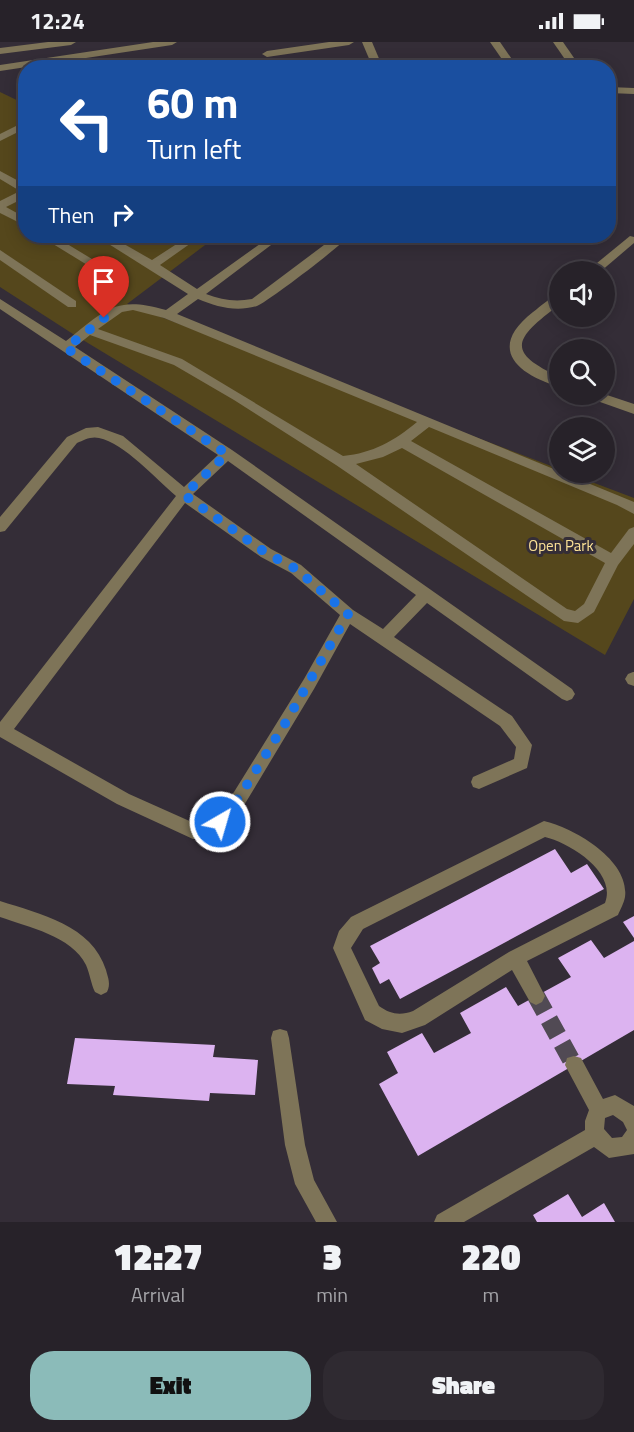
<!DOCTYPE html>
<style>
body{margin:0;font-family:"Titillium Web",sans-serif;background:#2f2a31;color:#f1f3f6;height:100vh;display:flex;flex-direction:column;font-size:22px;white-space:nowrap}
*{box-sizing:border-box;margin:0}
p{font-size:20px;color:#a4a4a8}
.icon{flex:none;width:33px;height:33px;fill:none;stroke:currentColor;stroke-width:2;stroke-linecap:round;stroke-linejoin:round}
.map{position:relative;height:1180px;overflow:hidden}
.panel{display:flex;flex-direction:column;background:#272229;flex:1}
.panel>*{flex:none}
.hud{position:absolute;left:18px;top:18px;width:598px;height:183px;border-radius:24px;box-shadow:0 3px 15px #0003,0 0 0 2px #433f46;background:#1a4fa0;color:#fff;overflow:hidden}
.buttons{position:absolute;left:549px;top:219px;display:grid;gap:12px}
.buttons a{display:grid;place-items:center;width:66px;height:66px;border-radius:50%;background:#272229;box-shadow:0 3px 15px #0003,0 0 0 2px #433f46;font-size:30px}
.pin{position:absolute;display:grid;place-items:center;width:51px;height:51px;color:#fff;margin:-62px -26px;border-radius:50% 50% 50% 0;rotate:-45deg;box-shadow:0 0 6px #0007}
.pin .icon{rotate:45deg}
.me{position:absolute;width:66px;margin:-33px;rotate:38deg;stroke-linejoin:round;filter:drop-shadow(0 0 4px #0008)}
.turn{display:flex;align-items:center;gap:21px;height:126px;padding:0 30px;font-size:27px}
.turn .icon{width:78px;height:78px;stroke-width:2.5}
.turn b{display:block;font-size:42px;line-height:51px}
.then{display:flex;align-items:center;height:57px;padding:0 30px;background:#0003;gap:12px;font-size:22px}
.eta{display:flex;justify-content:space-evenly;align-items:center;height:102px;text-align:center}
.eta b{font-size:36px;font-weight:800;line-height:42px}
.primary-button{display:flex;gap:12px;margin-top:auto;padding:12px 30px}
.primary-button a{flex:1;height:69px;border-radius:24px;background:#8bbbb9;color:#111;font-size:24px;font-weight:800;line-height:69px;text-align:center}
.primary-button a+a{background:#2f2a31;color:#f1f3f6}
.status{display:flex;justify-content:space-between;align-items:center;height:42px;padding:0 30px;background:#272229;direction:ltr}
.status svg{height:16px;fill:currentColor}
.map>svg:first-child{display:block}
.green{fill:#55471c}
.building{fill:#dcb3f0}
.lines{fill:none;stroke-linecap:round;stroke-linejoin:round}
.minor-tunnel{stroke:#514a54;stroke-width:18;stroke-dasharray:18 9;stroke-linecap:butt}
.minor{fill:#7e7458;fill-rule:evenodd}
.route{stroke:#1a73e8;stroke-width:10;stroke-dasharray:0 18}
.labels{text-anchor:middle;stroke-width:6;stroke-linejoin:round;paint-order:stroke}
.park-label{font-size:15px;fill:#fce296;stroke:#342d37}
</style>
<div class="status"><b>12:24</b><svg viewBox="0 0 49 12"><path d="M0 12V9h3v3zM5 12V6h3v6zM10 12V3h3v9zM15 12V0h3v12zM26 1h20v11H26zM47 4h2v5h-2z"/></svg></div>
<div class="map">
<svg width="634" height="1180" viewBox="0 0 634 1180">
<rect width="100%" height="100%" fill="#342d37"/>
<path class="green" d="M 0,50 L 25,62 L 26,194 L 217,194 L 127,262 L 559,427 L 560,430 L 568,431 L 634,456 L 634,557 L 605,613 L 73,292 L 0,245 Z"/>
<g class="building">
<path d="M 555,807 L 571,831 L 587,822 L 604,847 L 400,957 L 389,937 L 380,942 L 372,926 L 380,921 L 370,904 Z"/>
<path d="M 634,874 L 634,896 L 623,880 Z"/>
<path d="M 591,898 L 604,916 L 634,899 L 634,988 L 418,1114 L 379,1042 L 398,1031 L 387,1010 L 422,991 L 434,1011 L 471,991 L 460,971 L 506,945 L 518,964 L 571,935 L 558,916 Z"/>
<path d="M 75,996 L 215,1003 L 213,1015 L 258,1018 L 255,1053 L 210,1051 L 209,1059 L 113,1053 L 115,1044 L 67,1042 Z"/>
<path d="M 568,1152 L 582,1175 L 604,1161 L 615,1180 L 537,1180 L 533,1173 Z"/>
</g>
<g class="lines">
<path class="minor-tunnel" d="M 536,954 L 574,1023"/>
<g class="minor">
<path d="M 48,0 L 76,0 L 71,3 L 0,12 L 0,6 Z"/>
<path d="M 153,0 L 177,0 L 172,3 L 0,29 L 0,23 Z"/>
<path d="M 329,0 L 354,0 L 349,3 L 267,15 L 262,12 L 267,9 Z"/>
<path d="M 362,0 L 372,0 L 383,26 L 373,26 Z"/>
<path d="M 490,0 L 500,0 L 518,26 L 508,26 Z"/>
<path d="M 553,0 L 563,0 L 581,26 L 571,26 Z"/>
<path d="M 609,45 L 634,46 L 634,52 L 609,51 Z"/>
<path d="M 26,79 L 26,86 L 0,99 L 0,92 Z"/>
<path d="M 0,129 L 26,143 L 26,155 L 6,165 L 26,176 L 26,184 L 0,171 L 0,159 L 20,149 L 0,137 Z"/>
<path d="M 40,194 L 54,194 L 125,237 L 119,241 L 115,240 Z"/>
<path d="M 96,194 L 110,194 L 152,218 L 189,194 L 201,194 L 160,223 L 197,247 L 271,194 L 283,194 L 206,252 C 222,258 235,260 252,257 L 336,194 L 348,194 C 344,202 266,261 257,264 C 236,270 217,265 198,257 L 177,272 L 634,460 L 634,472 L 617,463 L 429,385 L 411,399 L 611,511 L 629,487 L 634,485 L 634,502 L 618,523 L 594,570 L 578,581 L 564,579 L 336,423 L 234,358 L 174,323 L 90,293 L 75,305 L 232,408 L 572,647 L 575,652 L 572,657 L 567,659 L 562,657 L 427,561 L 394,595 L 512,674 L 532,703 L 527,726 L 479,747 L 473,745 L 471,740 L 473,735 L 514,717 L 516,705 L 500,684 L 350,582 L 314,647 L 246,760 L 226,785 L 193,797 L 117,762 L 0,695 L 0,680 L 176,454 C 156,437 124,401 99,396 C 91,394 84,398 77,401 L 5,489 L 0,490 L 0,475 L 67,395 L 86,386 L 98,385 L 123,394 L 184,445 L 218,413 L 0,267 L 0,257 L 66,299 C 105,268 115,253 166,268 L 188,252 ZM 133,268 L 164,276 L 417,380 C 394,399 373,411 343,414 L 182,317 L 98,287 L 122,270 ZM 402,406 L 605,521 L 584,562 L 575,569 L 567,567 L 356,422 L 383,415 ZM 228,419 L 416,553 L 383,587 L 353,568 L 301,523 L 271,507 L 193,452 ZM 185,461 L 261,515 L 291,531 L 340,573 L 304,637 L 234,750 L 214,774 L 194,781 L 129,752 L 14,687 Z"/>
<path d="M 630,194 L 634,195 L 634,201 L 600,230 L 586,230 Z"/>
<path d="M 0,208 L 76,259 L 76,265 L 68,265 L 0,218 Z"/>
<path d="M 560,252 L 560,262 C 517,295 502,309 560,335 L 560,345 C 516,332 487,306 533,270 C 541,264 550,255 560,252 Z"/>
<path d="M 585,352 L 604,352 L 634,362 L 634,372 L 586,355 Z"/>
<path d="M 633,630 L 634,630 L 634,644 L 628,642 L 625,637 L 628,632 Z"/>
<path d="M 544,779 C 574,786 630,818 625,855 C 624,861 620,868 618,873 L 527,919 L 545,954 L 542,960 L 536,963 L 530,960 L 512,928 L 425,983 L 402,991 L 382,987 L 365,978 L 333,906 L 339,889 L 351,875 ZM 545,795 C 570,801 617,830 605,861 L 509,910 L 413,969 C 400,974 390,972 379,964 L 351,906 L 363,887 Z"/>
<path d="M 0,859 C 40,872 92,883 106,928 C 108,936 111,942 107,950 L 101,953 L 95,950 C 91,942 90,932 86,923 C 72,894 28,885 0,875 Z"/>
<path d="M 280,987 L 287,989 L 289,996 L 305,1103 L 314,1138 L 337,1180 L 316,1180 L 295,1142 L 285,1103 L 271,996 L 273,989 Z"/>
<path d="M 574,1014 L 581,1016 L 603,1057 L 615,1053 L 634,1064 L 634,1112 L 609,1116 L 594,1105 L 464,1180 L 434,1180 L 437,1173 L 585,1088 L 585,1079 L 589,1068 L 565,1023 L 567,1016 ZM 613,1073 L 623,1080 L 627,1088 L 622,1095 L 612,1096 L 604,1087 L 605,1076 Z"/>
</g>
</g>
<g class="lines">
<path class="route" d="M 104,276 L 66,306 L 227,412 L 184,453 L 266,511 L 296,527 L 348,572 L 286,680 L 240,754 L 220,780"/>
</g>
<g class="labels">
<g class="park-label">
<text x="561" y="509">Open Park</text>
</g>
</g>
</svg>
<div class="buttons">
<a><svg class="icon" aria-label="sound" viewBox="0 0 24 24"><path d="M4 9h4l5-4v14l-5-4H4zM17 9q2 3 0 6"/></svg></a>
<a><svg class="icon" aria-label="search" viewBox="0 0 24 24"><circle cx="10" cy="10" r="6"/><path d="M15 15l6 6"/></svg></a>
<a><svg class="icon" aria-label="layers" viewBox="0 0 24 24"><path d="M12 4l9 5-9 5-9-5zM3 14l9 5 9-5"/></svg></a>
</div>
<div class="pin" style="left:104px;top:276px;background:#d93025"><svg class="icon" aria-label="arrive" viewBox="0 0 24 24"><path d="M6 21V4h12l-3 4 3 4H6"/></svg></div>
<svg class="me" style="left:220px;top:780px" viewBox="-20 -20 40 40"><circle r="17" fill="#1a73e8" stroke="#fff" stroke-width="3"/><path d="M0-11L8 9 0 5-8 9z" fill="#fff"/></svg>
<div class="hud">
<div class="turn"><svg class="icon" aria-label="left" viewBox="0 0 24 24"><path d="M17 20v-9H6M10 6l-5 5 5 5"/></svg><div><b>60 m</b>Turn left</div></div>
<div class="then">Then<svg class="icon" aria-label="right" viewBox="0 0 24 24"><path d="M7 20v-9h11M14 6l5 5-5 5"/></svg></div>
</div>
</div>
<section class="panel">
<div class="eta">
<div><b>12:27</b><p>Arrival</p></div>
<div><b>3</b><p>min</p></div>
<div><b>220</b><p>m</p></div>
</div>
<div class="primary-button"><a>Exit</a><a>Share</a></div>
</section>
